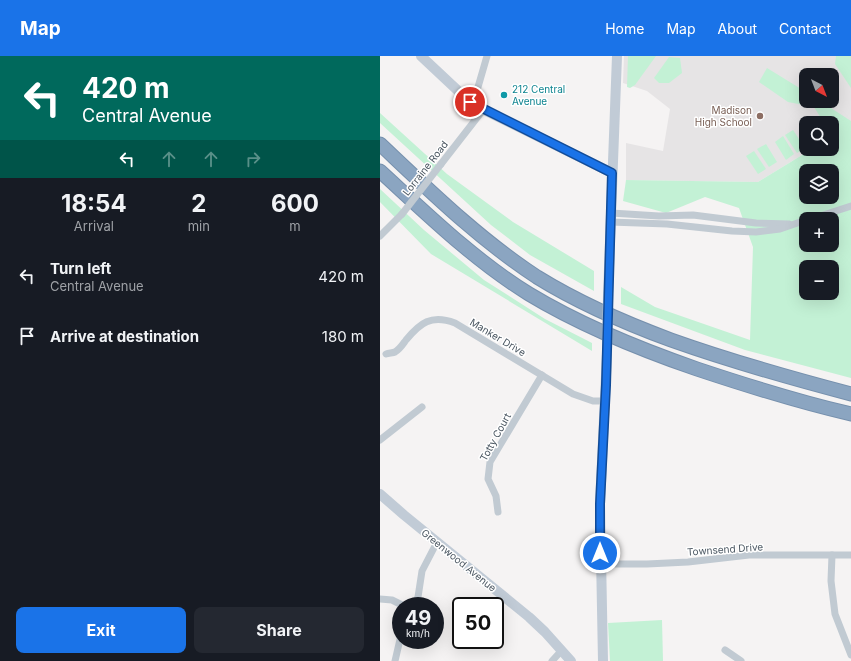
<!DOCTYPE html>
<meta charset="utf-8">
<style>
body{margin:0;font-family:Inter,sans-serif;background:#242831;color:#f1f3f6;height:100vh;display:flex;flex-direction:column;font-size:15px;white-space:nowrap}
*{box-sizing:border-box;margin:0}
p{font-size:13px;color:#9ea1a6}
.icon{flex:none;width:22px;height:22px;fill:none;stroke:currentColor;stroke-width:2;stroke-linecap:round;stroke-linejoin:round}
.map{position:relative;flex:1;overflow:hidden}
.details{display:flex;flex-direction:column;background:#171b24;width:380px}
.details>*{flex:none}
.hud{background:#00695c;color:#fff;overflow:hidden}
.needle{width:26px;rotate:138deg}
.tools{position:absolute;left:419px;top:12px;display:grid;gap:8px}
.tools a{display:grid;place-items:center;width:40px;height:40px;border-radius:8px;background:#171b24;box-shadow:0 4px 16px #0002;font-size:20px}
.speed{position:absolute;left:12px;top:541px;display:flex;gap:8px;font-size:20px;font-weight:700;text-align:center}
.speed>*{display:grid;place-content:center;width:52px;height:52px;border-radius:50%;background:#171b24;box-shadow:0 4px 16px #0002;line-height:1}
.speed small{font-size:10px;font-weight:400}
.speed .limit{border:2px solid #111;border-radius:6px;background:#fff;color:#111}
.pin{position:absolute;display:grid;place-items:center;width:34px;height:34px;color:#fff;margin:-17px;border:2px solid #fff;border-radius:50%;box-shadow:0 1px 4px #0007}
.me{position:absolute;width:44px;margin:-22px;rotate:0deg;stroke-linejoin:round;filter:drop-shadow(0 0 3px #0008)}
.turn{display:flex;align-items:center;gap:14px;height:84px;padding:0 16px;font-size:18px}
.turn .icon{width:52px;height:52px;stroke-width:2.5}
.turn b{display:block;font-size:28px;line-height:34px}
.lanes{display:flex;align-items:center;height:38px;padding:0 16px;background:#0003;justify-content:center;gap:20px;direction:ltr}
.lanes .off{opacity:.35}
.eta{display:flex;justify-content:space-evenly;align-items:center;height:68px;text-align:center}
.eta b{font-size:24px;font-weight:700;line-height:28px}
.button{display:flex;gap:8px;margin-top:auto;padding:8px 16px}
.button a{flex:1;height:46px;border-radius:8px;background:#1a73e8;color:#fff;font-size:16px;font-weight:700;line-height:46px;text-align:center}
.button a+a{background:#242831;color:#f1f3f6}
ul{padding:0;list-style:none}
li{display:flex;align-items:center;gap:12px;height:60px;padding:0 16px}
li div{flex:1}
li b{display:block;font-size:15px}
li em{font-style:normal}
header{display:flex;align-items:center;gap:24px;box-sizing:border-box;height:56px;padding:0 20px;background:#1a73e8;color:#fff}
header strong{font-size:19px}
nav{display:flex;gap:22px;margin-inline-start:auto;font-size:14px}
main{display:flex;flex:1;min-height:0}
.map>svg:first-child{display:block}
.education{fill:#e6e4e5;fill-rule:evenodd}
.green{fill:#c3f1d5;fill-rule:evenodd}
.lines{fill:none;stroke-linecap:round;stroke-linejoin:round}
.highway-casing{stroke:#7690ad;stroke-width:15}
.street{stroke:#c1cad2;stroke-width:7}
.secondary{stroke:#c1cbd6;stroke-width:10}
.highway{stroke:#8ba5c1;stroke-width:13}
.street-bridge{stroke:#c1cad2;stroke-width:7}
.secondary-bridge{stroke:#c1cbd6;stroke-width:10}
.route-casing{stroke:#114b97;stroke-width:10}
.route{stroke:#1a73e8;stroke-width:7}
.culture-dot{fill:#0f9aa8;stroke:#fff;stroke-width:1.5}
.education-dot{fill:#8d6e63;stroke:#fff;stroke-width:1.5}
.labels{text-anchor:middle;stroke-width:3;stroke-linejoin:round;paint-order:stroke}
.culture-label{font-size:10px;fill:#0d838f;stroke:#fff;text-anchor:start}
.education-label{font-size:10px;fill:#785e54;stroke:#fff;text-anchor:end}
.street-label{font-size:10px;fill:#4a5661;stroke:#fff}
</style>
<header>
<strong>Map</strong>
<nav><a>Home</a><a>Map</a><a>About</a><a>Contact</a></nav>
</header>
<main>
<section class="details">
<div class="hud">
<div class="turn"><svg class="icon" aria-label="left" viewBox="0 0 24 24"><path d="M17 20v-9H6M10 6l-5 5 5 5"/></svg><div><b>420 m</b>Central Avenue</div></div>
<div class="lanes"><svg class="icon" aria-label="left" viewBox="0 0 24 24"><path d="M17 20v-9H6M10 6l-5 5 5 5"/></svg><svg class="icon off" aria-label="ahead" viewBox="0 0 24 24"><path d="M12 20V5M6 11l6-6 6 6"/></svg><svg class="icon off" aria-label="ahead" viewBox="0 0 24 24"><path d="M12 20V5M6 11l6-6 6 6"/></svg><svg class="icon off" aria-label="right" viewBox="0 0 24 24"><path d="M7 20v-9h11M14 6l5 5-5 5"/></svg></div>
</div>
<div class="eta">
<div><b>18:54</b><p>Arrival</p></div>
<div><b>2</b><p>min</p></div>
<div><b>600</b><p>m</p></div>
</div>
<ul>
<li><svg class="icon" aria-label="left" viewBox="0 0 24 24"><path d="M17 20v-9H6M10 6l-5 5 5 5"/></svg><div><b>Turn left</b><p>Central Avenue</p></div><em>420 m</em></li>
<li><svg class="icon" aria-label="arrive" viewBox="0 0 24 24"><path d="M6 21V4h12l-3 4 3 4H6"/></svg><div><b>Arrive at destination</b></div><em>180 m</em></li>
</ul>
<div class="button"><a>Exit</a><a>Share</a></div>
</section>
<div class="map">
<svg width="471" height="605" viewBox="0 0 471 605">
<rect width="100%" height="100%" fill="#f5f3f3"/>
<path class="education" d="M 244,0 L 471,0 L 471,74 L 452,81 L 452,67 L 426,67 L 426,93 L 432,93 L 378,126 L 246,124 L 246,87 L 283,95 L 290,53 L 267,35 L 243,27 ZM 426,19 L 452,19 L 452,45 L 426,45 Z"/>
<g class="green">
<path d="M 248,0 L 276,0 L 255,29 L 250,32 L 247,31 Z"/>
<path d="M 456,0 L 471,0 L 471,32 L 455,8 Z"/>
<path d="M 289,1 L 300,2 L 302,17 L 289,27 L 279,27 L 274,22 Z"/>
<path d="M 387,12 L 426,36 L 426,45 L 440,45 L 471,65 L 471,322 L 365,294 L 241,248 L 241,231 L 275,251 L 370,284 L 373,191 L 359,152 L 325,141 L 286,157 L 243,145 L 246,124 L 378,126 L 432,93 L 452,93 L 452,67 L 444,67 L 434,51 L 408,46 L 379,26 ZM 426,115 L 452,115 L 452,141 L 426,141 ZM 426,163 L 452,163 L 452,189 L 426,189 ZM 426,211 L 452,211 L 452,237 L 426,237 Z"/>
<path d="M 0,57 L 67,118 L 133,166 L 214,215 L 214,235 L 150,199 L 111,169 L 0,67 Z"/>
<path d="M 413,74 L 425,92 L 417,97 L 405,79 Z"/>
<path d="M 403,80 L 414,98 L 406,104 L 395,86 Z"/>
<path d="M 386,88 L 397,106 L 389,111 L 377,93 Z"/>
<path d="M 374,95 L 386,113 L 378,118 L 366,100 Z"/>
<path d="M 0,133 L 44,174 L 104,224 L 165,263 L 212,287 L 212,295 L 51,198 L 0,146 Z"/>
<path d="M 282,564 L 283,605 L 230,605 L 228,567 Z"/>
</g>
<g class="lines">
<g class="highway-casing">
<g id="highway">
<path d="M 0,88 C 50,135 99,183 157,221 C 199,247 245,267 291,284 C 350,305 410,322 471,338"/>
<path d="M 0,115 C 47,158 94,204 149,238 C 202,270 259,293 317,313 C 368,330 419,346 471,358"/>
</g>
</g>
<g class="street">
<path d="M 90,46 L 96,38 L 107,0"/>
<path d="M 61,108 L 103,54"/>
<path d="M 231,157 L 279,160 L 313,159 L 376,167 L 409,168"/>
<path d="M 431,163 L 471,150"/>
<path d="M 230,166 L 287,168 L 352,175 L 376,176 L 400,173 L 426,164"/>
<path d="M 0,180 L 22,158"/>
<path d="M 6,298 C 9,297 13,297 15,296 C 20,293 23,288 26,284 C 40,267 51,258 75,267 L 193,338 L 213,345 L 225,345"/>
<path d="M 0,384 L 42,351"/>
<path d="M 118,456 L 116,440 L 108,423 L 110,406 L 162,319"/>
<path d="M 452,499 L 451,525 L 455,558 L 471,599"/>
<path d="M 220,508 L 267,508 L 308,506 L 369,499 L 471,499"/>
<path d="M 0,543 L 12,544 L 24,550"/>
<path d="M 34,550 L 38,541 L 42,515 L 57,486"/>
<path d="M 345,594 L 361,605"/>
<path d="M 15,605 L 21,579"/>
<path d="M 172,605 L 182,594"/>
</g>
<g class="secondary">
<path d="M 41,0 L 90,46 L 98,51 L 232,117"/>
<path d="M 228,238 L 237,0"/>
<path d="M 0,438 L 24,459 L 149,561 L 165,576 L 191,605"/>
<path d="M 223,605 L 220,448 L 227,298"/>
</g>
<use href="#highway" class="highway"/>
<path class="street-bridge" d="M 22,158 L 61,108"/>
<path class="secondary-bridge" d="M 227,298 L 228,238"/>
</g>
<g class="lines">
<g class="route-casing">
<path id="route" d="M 90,46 L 232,117 L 226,329 L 220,448 L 220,497"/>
</g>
<use href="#route" class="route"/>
</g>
<circle class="culture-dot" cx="124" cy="39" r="4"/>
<circle class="education-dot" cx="380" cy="60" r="4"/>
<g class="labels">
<g class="culture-label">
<text x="132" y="37">212 Central<tspan x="132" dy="12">Avenue</tspan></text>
</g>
<g class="education-label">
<text x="372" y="58">Madison<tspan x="372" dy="12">High School</tspan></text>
</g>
<g class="street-label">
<text transform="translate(45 112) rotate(-52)" y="4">Lorraine Road</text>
<text transform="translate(118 281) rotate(31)" y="4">Manker Drive</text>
<text transform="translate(115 381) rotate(-61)" y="4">Totty Court</text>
<text transform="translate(345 493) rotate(-4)" y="4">Townsend Drive</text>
<text transform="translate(79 504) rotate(39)" y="4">Greenwood Avenue</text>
</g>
</g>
</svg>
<div class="tools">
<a><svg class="needle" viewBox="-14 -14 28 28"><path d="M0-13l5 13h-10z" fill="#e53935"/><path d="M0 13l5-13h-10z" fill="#9ea1a6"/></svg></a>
<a><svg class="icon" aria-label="search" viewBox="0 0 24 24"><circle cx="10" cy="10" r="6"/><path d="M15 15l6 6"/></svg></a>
<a><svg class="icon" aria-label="layers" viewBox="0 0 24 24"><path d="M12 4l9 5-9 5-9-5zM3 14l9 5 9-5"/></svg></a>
<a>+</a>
<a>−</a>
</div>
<div class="speed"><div>49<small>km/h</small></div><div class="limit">50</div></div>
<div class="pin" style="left:90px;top:46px;background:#d93025"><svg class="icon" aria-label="arrive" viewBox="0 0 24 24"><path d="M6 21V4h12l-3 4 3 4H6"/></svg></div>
<svg class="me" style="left:220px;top:497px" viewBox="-20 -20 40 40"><circle r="17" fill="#1a73e8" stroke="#fff" stroke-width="3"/><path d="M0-11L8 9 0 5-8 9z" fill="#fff"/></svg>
</div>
</main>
